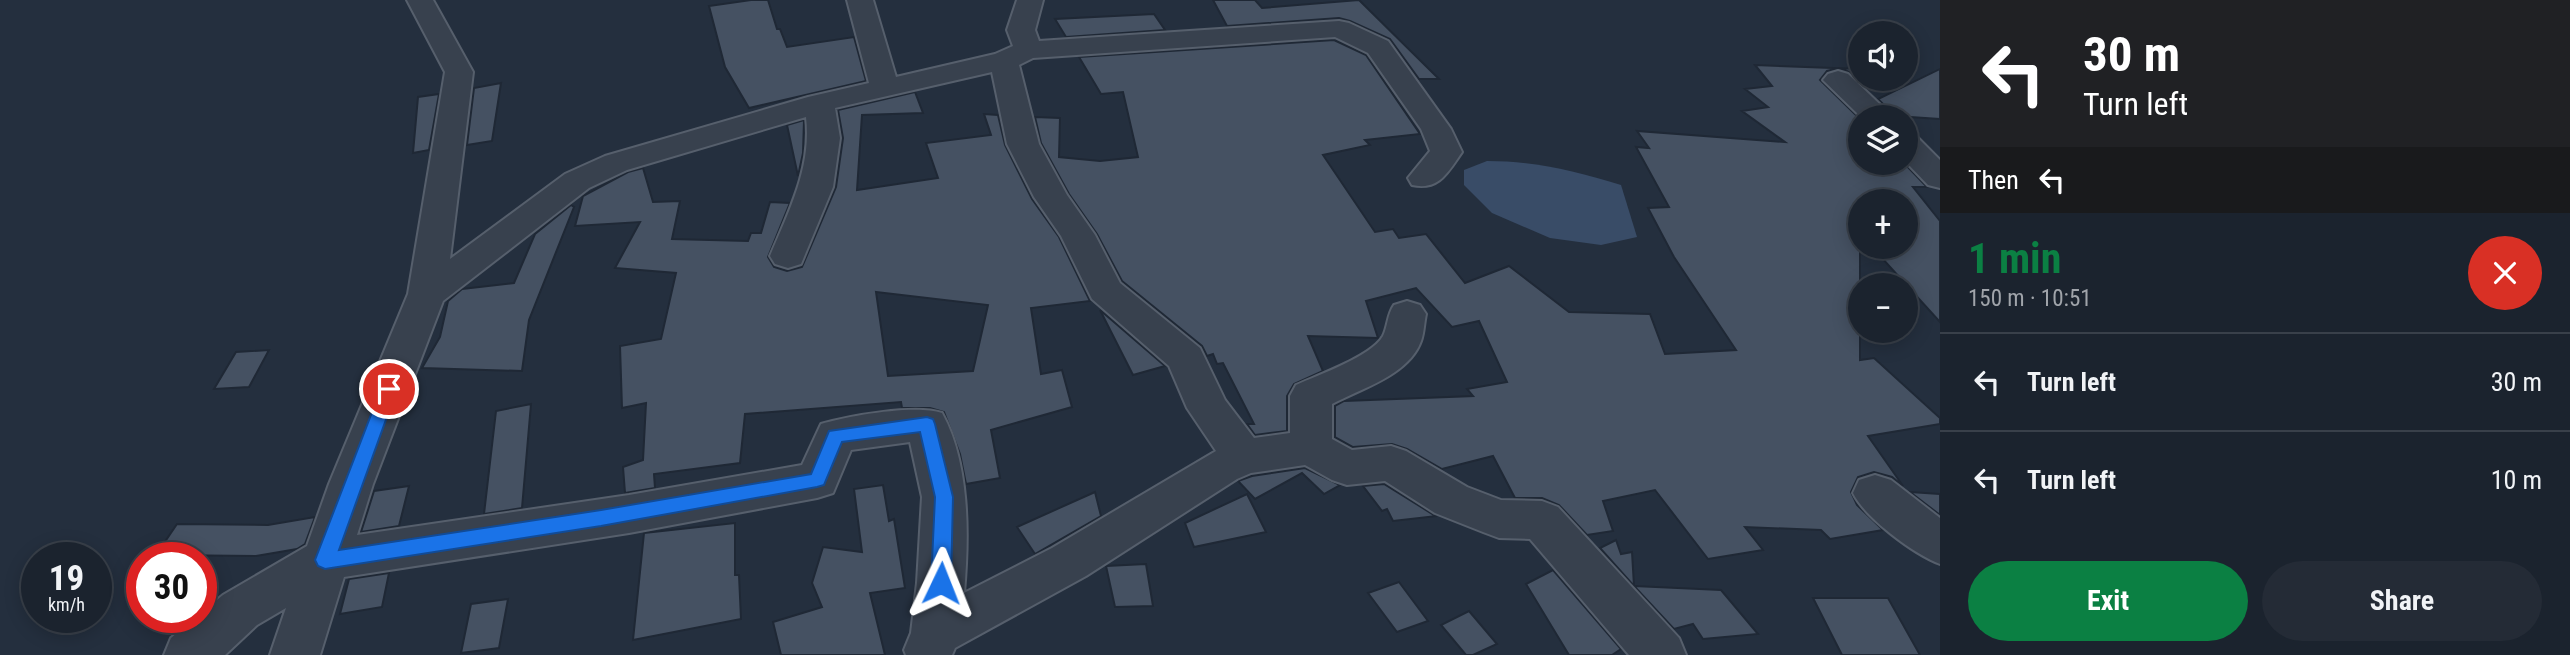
<!DOCTYPE html>
<meta charset="utf-8">
<style>
body{margin:0;font-family:"Roboto Condensed",sans-serif;background:#242b36;color:#f1f3f6;height:100vh;display:flex;flex-direction:column;font-size:26px;white-space:nowrap}
*{box-sizing:border-box;margin:0}
p{font-size:23px;color:#a0a4aa}
.icon{flex:none;width:38px;height:38px;fill:none;stroke:currentColor;stroke-width:2;stroke-linecap:round;stroke-linejoin:round}
.map{position:relative;flex:1;overflow:hidden}
.drawer{display:flex;flex-direction:column;background:#1b232e;width:630px}
.drawer>*{flex:none}
.guide{background:#202124;color:#fff;overflow:hidden}
.buttons{position:absolute;left:1848px;top:21px;display:grid;gap:14px}
.buttons a{display:grid;place-items:center;width:70px;height:70px;border-radius:50%;background:#1b232e;box-shadow:0 4px 18px #0003,0 0 0 2px #39404a;font-size:35px}
.speed{position:absolute;left:21px;top:542px;display:flex;gap:14px;font-size:35px;font-weight:700;text-align:center}
.speed>*{display:grid;place-content:center;width:91px;height:91px;border-radius:50%;background:#1b232e;box-shadow:0 4px 18px #0003,0 0 0 2px #39404a;line-height:1}
.speed small{font-size:18px;font-weight:400}
.speed .limit{border:10px solid #d22;background:#fff;color:#111}
.pin{position:absolute;display:grid;place-items:center;width:60px;height:60px;color:#fff;margin:-30px;border:4px solid #fff;border-radius:50%;box-shadow:0 2px 7px #0007}
.me{position:absolute;width:77px;margin:-38px;rotate:2deg;stroke-linejoin:round;filter:drop-shadow(0 0 5px #0008)}
.turn{display:flex;align-items:center;gap:24px;height:147px;padding:0 28px;font-size:32px}
.turn .icon{width:91px;height:91px;stroke-width:2.5}
.turn b{display:block;font-size:49px;line-height:60px}
.then{display:flex;align-items:center;height:66px;padding:0 28px;background:#0003;gap:14px;font-size:26px}
.round{display:grid;place-items:center;flex:none;width:74px;height:74px;border-radius:37px;background:#242b36}
.summary{display:flex;align-items:center;justify-content:space-between;height:119px;padding:0 28px}
h1{font-size:42px;font-weight:700;line-height:52px;color:#0b8043}
.primary-button{display:flex;gap:14px;margin-top:auto;padding:14px 28px}
.primary-button a{flex:1;height:80px;border-radius:42px;background:#0b8043;color:#fff;font-size:28px;font-weight:700;line-height:80px;text-align:center}
.primary-button a+a{background:#242b36;color:#f1f3f6}
ul{padding:0;list-style:none}
li{display:flex;align-items:center;gap:21px;height:98px;padding:0 28px;border-top:2px solid #39404a}
li div{flex:1}
li b{display:block;font-size:26px}
li em{font-style:normal}
main{display:flex;flex:1;min-height:0}
.map>svg:first-child{display:block}
.water{fill:#394c67}
.building{fill:#455162;stroke:#1f2835;stroke-width:2;fill-rule:evenodd}
.lines{fill:none;stroke-linecap:round;stroke-linejoin:round}
.minor-casing{stroke:#565f6c;stroke-width:4}
.minor{fill:#38414e;fill-rule:evenodd}
.route{fill:#1a73e8;stroke:#114b97;stroke-width:2}
</style>
<main>
<div class="map">
<svg width="1940" height="655" viewBox="0 0 1940 655">
<rect width="100%" height="100%" fill="#242f3e"/>
<path class="water" d="M 1487,161 C 1534,161 1575,171 1621,185 L 1637,237 L 1601,245 L 1550,238 L 1492,213 L 1464,185 L 1464,170 Z"/>
<g class="building">
<path d="M 751,0 L 768,0 L 777,29 L 780,29 L 787,47 L 854,37 L 866,81 L 749,108 L 725,67 L 709,6 Z"/>
<path d="M 1213,0 L 1255,0 L 1262,8 L 1359,0 L 1439,79 L 1419,79 L 1390,39 L 1350,21 L 1339,18 L 1227,26 Z"/>
<path d="M 1154,14 L 1165,30 L 1066,37 L 1055,19 Z"/>
<path d="M 1334,40 L 1366,55 L 1420,134 L 1365,140 L 1370,145 L 1323,155 L 1375,232 L 1393,229 L 1399,238 L 1426,234 L 1465,283 L 1509,266 L 1569,312 L 1650,314 L 1665,354 L 1736,350 L 1674,257 L 1648,208 L 1669,207 L 1636,147 L 1649,148 L 1637,131 L 1785,142 L 1742,111 L 1768,107 L 1745,89 L 1772,86 L 1755,65 L 1860,69 L 1860,82 L 1850,72 L 1839,68 L 1827,71 L 1820,80 L 1860,119 L 1860,163 L 1904,163 L 1927,187 L 1913,187 L 1940,221 L 1940,322 L 1872,247 L 1906,247 L 1906,201 L 1860,201 L 1860,360 L 1874,358 L 1940,418 L 1940,424 L 1868,436 L 1903,486 L 1892,477 L 1874,472 L 1858,477 L 1851,492 L 1857,505 L 1883,530 L 1830,539 L 1821,530 L 1745,527 L 1763,550 L 1708,559 L 1655,490 L 1603,501 L 1613,531 L 1587,535 L 1559,505 L 1542,498 L 1515,498 L 1493,456 L 1442,469 L 1407,449 L 1392,444 L 1353,447 L 1335,437 L 1335,406 L 1344,401 L 1473,396 L 1467,389 L 1507,382 L 1479,321 L 1452,327 L 1416,288 L 1366,301 L 1378,338 L 1308,336 L 1323,371 L 1294,384 L 1287,396 L 1287,431 L 1255,435 L 1247,424 L 1254,424 L 1223,363 L 1217,364 L 1213,354 L 1207,356 L 1202,346 L 1122,281 L 1097,234 L 1069,194 L 1041,143 L 1035,117 L 1060,118 L 1059,157 L 1100,161 L 1138,157 L 1123,92 L 1101,94 L 1079,57 Z"/>
<path d="M 1940,69 L 1940,119 L 1895,116 L 1878,99 Z"/>
<path d="M 501,83 L 492,141 L 467,145 L 474,88 Z"/>
<path d="M 915,92 L 923,113 L 862,115 L 857,190 L 938,178 L 926,143 L 991,135 L 984,114 L 998,115 L 1005,145 L 1032,199 L 1059,237 L 1090,301 L 1031,308 L 1041,374 L 1062,370 L 1072,407 L 991,430 L 1000,478 L 966,484 L 960,454 L 944,412 L 930,408 L 902,408 L 901,402 L 745,414 L 740,463 L 654,474 L 655,488 L 625,493 L 623,467 L 643,460 L 646,403 L 622,408 L 620,346 L 661,339 L 676,273 L 615,268 L 640,222 L 575,226 L 583,196 L 628,172 L 643,168 L 653,202 L 680,201 L 672,239 L 748,241 L 751,233 L 761,233 L 770,202 L 790,203 L 768,257 L 774,267 L 787,271 L 802,267 L 836,187 L 843,138 L 838,110 ZM 876,292 L 988,305 L 973,371 L 888,376 Z"/>
<path d="M 439,94 L 429,150 L 413,153 L 418,97 Z"/>
<path d="M 804,120 L 803,153 L 798,176 L 787,125 Z"/>
<path d="M 571,205 L 574,207 L 529,320 L 522,371 L 422,368 L 440,337 L 448,301 L 462,289 L 514,283 L 535,234 Z"/>
<path d="M 1100,310 L 1165,366 L 1133,375 Z"/>
<path d="M 269,350 L 249,387 L 214,389 L 236,352 Z"/>
<path d="M 531,404 L 522,508 L 484,514 L 496,411 Z"/>
<path d="M 1305,468 L 1340,485 L 1324,494 L 1302,473 L 1255,499 L 1238,481 L 1252,476 Z"/>
<path d="M 1384,484 L 1434,515 L 1437,516 L 1393,521 L 1387,509 L 1382,511 L 1363,486 Z"/>
<path d="M 883,485 L 889,521 L 894,519 L 905,588 L 870,593 L 885,655 L 781,655 L 773,622 L 822,607 L 812,583 L 823,547 L 862,552 L 854,489 Z"/>
<path d="M 409,486 L 399,526 L 361,532 L 374,491 Z"/>
<path d="M 1095,492 L 1101,516 L 1035,554 L 1017,527 Z"/>
<path d="M 1910,492 L 1940,494 L 1940,515 Z"/>
<path d="M 1247,494 L 1266,532 L 1194,547 L 1185,523 Z"/>
<path d="M 315,517 L 305,544 L 297,549 L 256,556 L 156,555 L 177,524 L 268,525 Z"/>
<path d="M 735,523 L 735,575 L 739,575 L 741,619 L 633,640 L 644,533 Z"/>
<path d="M 1616,540 L 1621,554 L 1632,552 L 1634,586 L 1600,548 Z"/>
<path d="M 1146,564 L 1153,606 L 1115,607 L 1106,566 Z"/>
<path d="M 1553,570 L 1621,649 L 1612,655 L 1569,655 L 1526,584 Z"/>
<path d="M 389,573 L 382,607 L 340,614 L 349,579 Z"/>
<path d="M 1399,582 L 1428,621 L 1397,632 L 1368,593 Z"/>
<path d="M 1634,586 L 1721,590 L 1758,634 L 1703,639 L 1693,624 L 1674,629 Z"/>
<path d="M 1813,598 L 1888,598 L 1920,655 L 1842,655 Z"/>
<path d="M 508,599 L 499,648 L 461,653 L 471,604 Z"/>
<path d="M 1469,611 L 1497,644 L 1473,655 L 1466,655 L 1441,625 Z"/>
</g>
<g class="lines">
<g class="minor-casing">
<g id="minor">
<path d="M 407,0 L 433,0 L 473,72 L 450,259 L 565,174 L 605,156 L 808,97 L 869,83 L 847,0 L 873,0 L 896,77 L 995,54 L 1013,46 L 1007,30 L 1017,0 L 1043,0 L 1035,30 L 1039,41 L 1339,21 L 1349,23 L 1388,41 L 1451,129 L 1462,152 C 1448,172 1439,191 1412,185 L 1408,178 L 1430,151 L 1421,129 L 1368,53 L 1335,37 L 1033,58 L 1019,65 L 1039,144 L 1067,195 L 1095,235 L 1120,283 L 1200,348 L 1225,400 L 1254,438 L 1290,433 L 1290,396 L 1296,385 C 1318,375 1372,356 1383,336 C 1388,326 1387,315 1394,305 L 1407,301 L 1420,305 L 1426,314 C 1424,323 1424,333 1421,341 C 1409,375 1360,389 1332,404 L 1332,439 L 1352,450 L 1391,446 L 1406,451 L 1467,487 L 1501,500 L 1542,501 L 1558,507 L 1679,638 L 1686,655 L 1629,655 L 1530,539 L 1499,538 L 1483,532 L 1435,513 L 1385,481 L 1347,485 L 1332,480 L 1305,465 L 1251,473 L 1237,479 L 1086,576 L 955,648 L 952,655 L 906,655 L 904,650 L 911,633 L 917,583 L 922,497 L 910,442 L 851,450 L 833,493 L 817,498 L 629,533 L 344,577 L 320,655 L 270,655 L 286,608 L 257,625 L 225,655 L 164,655 L 171,638 L 195,618 L 201,618 L 201,613 L 223,595 L 307,546 L 329,484 L 408,294 L 445,72 ZM 992,72 L 1007,144 L 1034,197 L 1061,236 L 1092,299 L 1169,366 L 1187,408 L 1216,451 L 1052,548 L 964,593 C 969,536 970,464 942,413 C 915,404 848,416 821,424 L 802,465 L 629,495 L 357,535 L 373,484 L 443,301 L 589,188 L 627,170 L 806,117 C 812,167 789,211 770,256 L 775,264 L 788,268 L 801,264 L 833,187 L 840,138 L 835,108 Z"/>
<path d="M 1838,71 L 1848,74 L 1893,117 L 1861,117 L 1823,80 L 1828,74 Z"/>
<path d="M 1906,135 L 1917,137 L 1940,160 L 1940,188 L 1928,185 L 1906,162 Z"/>
<path d="M 1875,475 L 1891,480 L 1940,518 L 1940,564 C 1914,554 1865,518 1853,493 L 1859,480 Z"/>
</g>
</g>
<use href="#minor" class="minor"/>
</g>
<path class="route" d="M 389,383 L 397,389 L 339,550 L 601,510 L 811,474 L 829,431 L 927,417 L 933,419 L 935,424 L 953,497 L 951,583 L 948,590 L 941,592 L 934,590 L 931,583 L 935,497 L 920,432 L 842,442 L 824,485 L 817,487 L 601,526 L 325,569 L 318,566 L 315,560 L 381,389 Z"/>
</svg>
<div class="buttons">
<a><svg class="icon" aria-label="sound" viewBox="0 0 24 24"><path d="M4 9h4l5-4v14l-5-4H4zM17 9q2 3 0 6"/></svg></a>
<a><svg class="icon" aria-label="layers" viewBox="0 0 24 24"><path d="M12 4l9 5-9 5-9-5zM3 14l9 5 9-5"/></svg></a>
<a>+</a>
<a>−</a>
</div>
<div class="speed"><div>19<small>km/h</small></div><div class="limit">30</div></div>
<div class="pin" style="left:389px;top:389px;background:#d93025"><svg class="icon" aria-label="arrive" viewBox="0 0 24 24"><path d="M6 21V4h12l-3 4 3 4H6"/></svg></div>
<svg class="me" style="left:941px;top:583px" viewBox="-20 -20 40 40"><path d="M0-17L14 15 0 8-14 15z" fill="#1a73e8" stroke="#fff" stroke-width="4"/></svg>
</div>
<section class="drawer">
<div class="guide">
<div class="turn"><svg class="icon" aria-label="left" viewBox="0 0 24 24"><path d="M17 20v-9H6M10 6l-5 5 5 5"/></svg><div><b>30 m</b>Turn left</div></div>
<div class="then">Then<svg class="icon" aria-label="left" viewBox="0 0 24 24"><path d="M17 20v-9H6M10 6l-5 5 5 5"/></svg></div>
</div>
<div class="summary"><div><h1>1 min</h1><p>150 m · 10:51</p></div><a class="round" style="background:#d93025;color:#fff"><svg class="icon" aria-label="close" viewBox="0 0 24 24"><path d="M6 6l12 12M18 6L6 18"/></svg></a></div>
<ul>
<li><svg class="icon" aria-label="left" viewBox="0 0 24 24"><path d="M17 20v-9H6M10 6l-5 5 5 5"/></svg><div><b>Turn left</b></div><em>30 m</em></li>
<li><svg class="icon" aria-label="left" viewBox="0 0 24 24"><path d="M17 20v-9H6M10 6l-5 5 5 5"/></svg><div><b>Turn left</b></div><em>10 m</em></li>
</ul>
<div class="primary-button"><a>Exit</a><a>Share</a></div>
</section>
</main>
